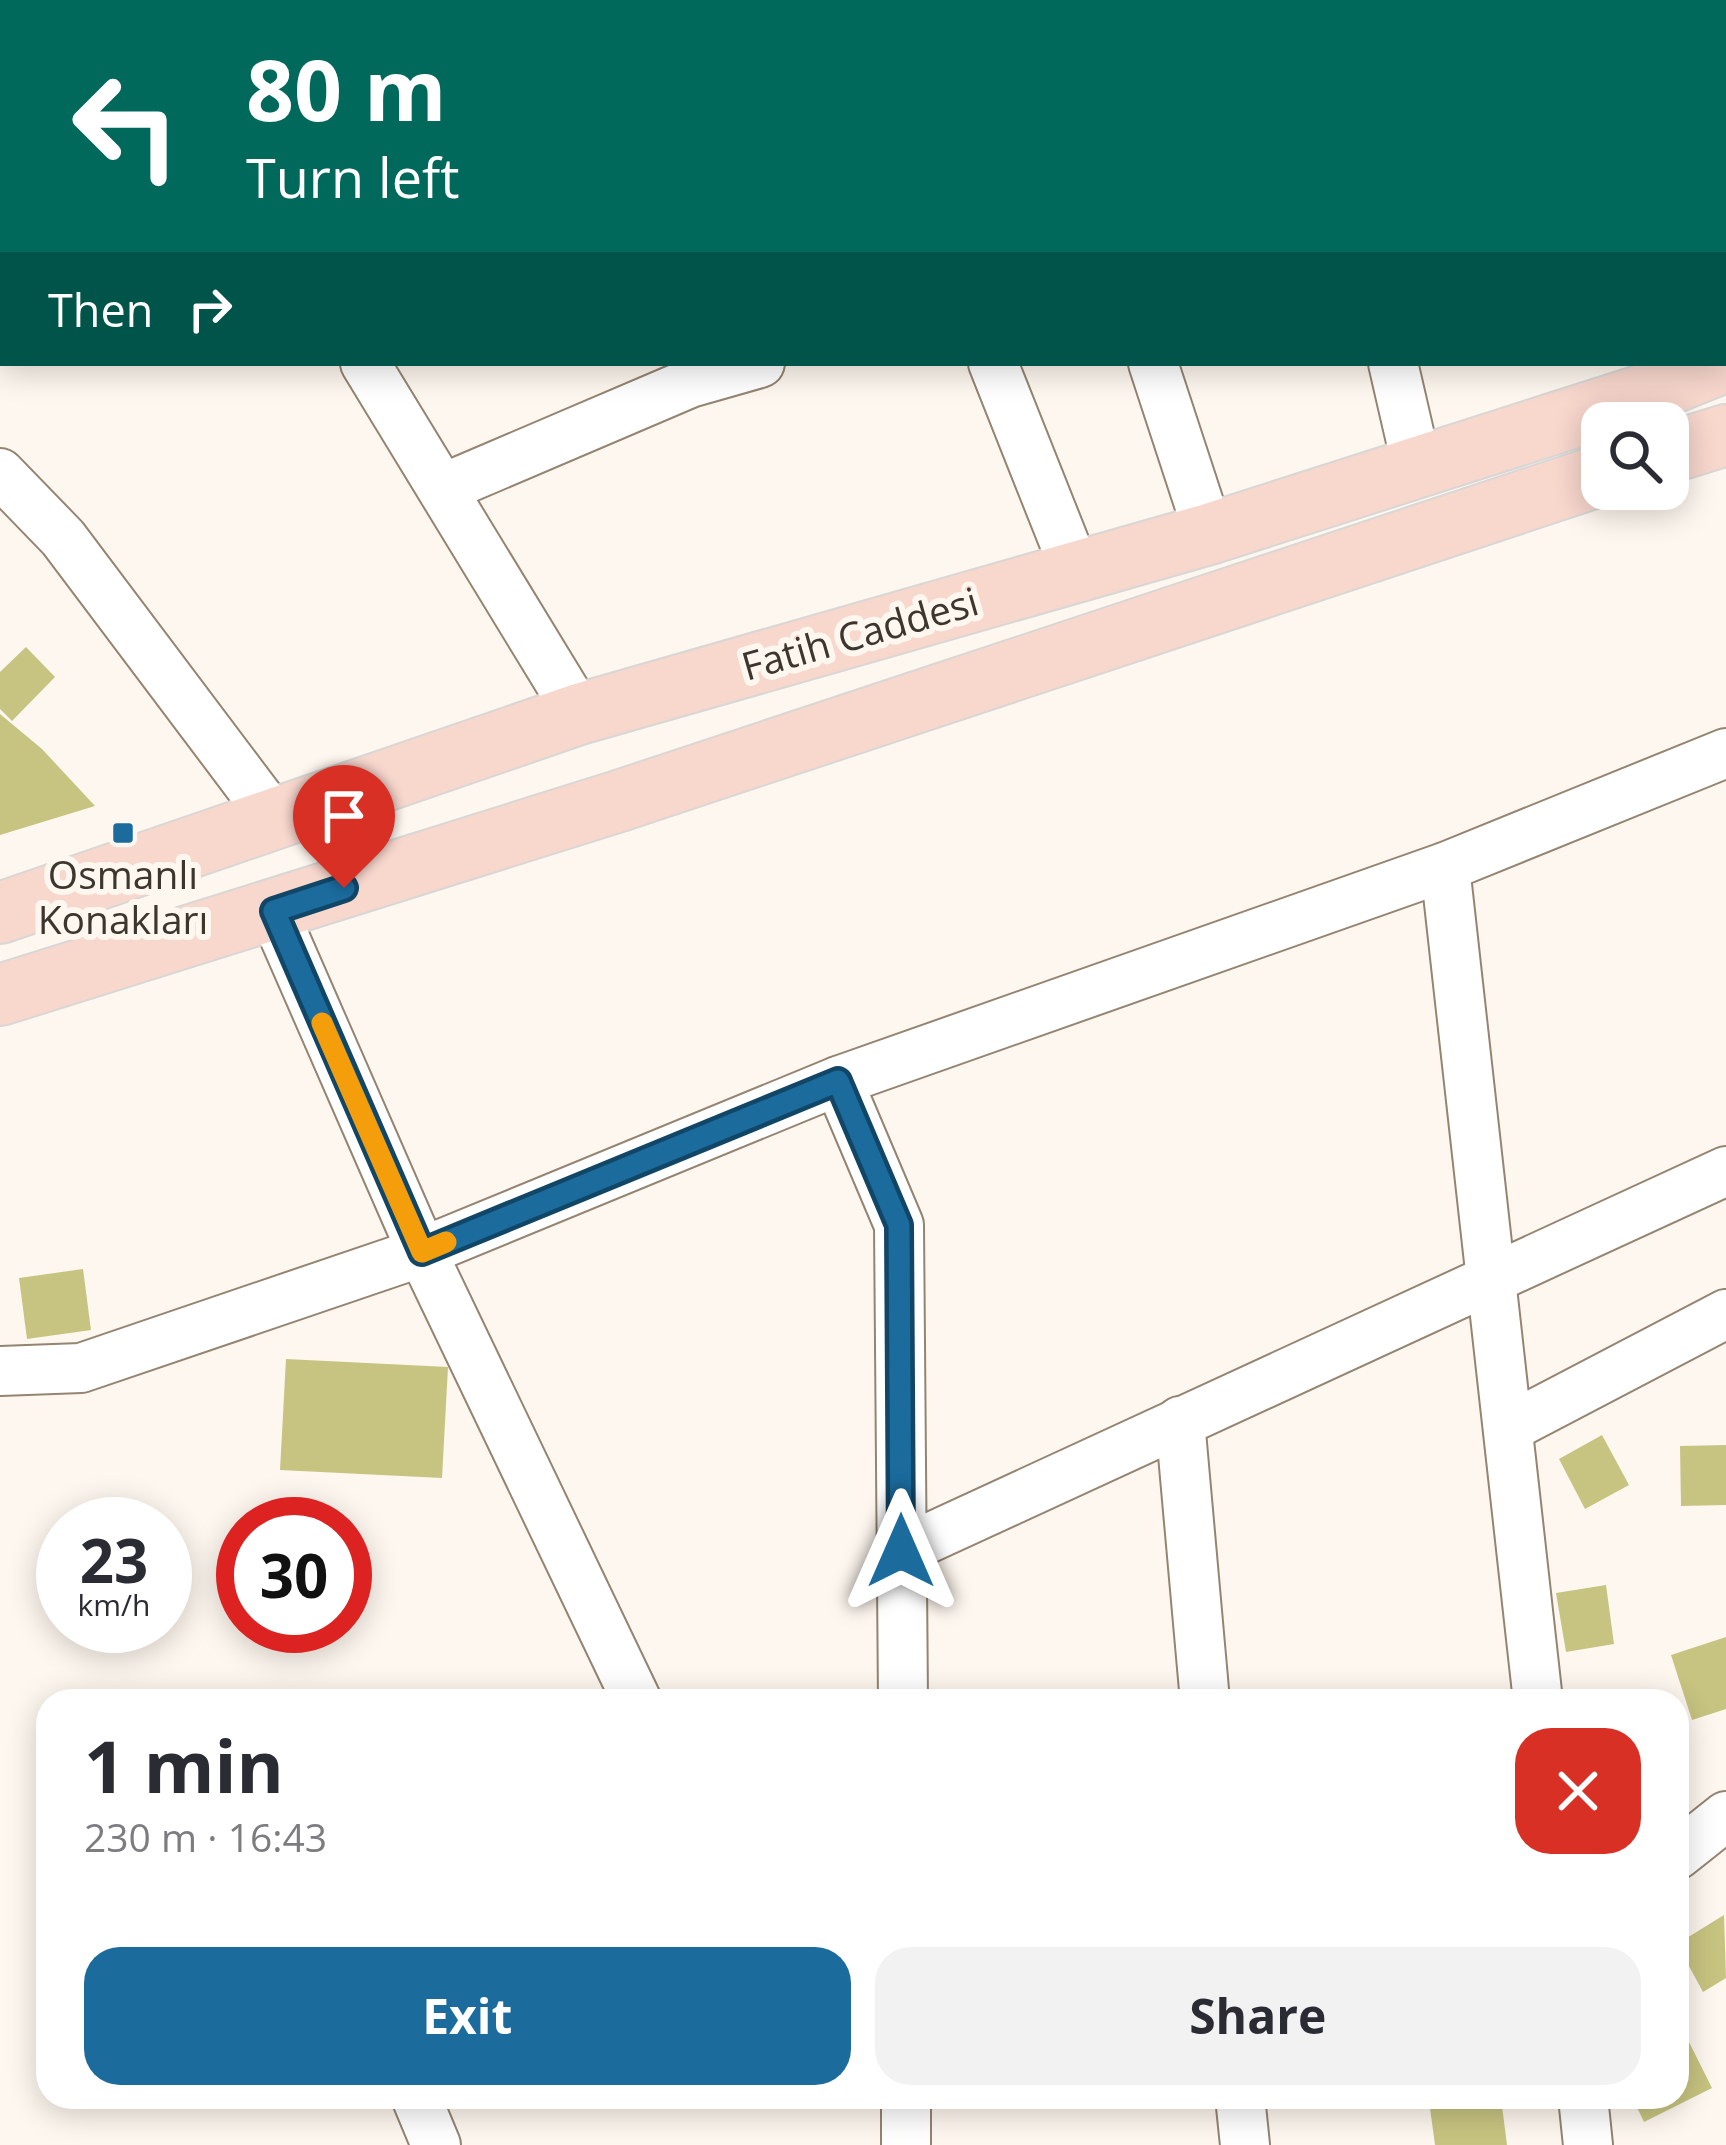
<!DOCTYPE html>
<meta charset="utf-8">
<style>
body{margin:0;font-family:"Open Sans",sans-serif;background:#f2f2f3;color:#2b2b33;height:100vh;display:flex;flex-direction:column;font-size:45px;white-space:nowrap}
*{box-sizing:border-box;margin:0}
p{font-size:39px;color:#7c7c81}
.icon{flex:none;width:66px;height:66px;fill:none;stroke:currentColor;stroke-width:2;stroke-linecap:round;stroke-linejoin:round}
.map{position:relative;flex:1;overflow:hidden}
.details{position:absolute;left:36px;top:1689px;width:1653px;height:420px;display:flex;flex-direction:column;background:#fff;border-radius:36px;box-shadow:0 6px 30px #0003}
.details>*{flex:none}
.banner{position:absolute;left:0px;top:0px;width:1728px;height:366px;box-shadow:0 6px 30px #0003;background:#00695c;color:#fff;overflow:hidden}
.controls{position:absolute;left:1581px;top:402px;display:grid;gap:24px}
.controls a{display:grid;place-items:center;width:108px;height:108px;border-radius:24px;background:#fff;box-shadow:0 6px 30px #0003;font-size:60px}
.speed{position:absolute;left:36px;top:1497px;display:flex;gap:24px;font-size:60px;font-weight:700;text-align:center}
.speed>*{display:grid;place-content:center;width:156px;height:156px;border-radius:50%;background:#fff;box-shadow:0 6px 30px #0003;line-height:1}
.speed small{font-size:30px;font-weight:400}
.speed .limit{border:18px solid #d22;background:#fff;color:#111}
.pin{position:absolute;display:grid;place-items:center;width:102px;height:102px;color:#fff;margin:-123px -51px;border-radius:50% 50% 50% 0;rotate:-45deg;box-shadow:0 0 12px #0007}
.pin .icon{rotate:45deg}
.me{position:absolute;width:132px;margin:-66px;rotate:0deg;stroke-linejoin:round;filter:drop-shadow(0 0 9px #0008)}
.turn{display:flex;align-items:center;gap:42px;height:252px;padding:0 48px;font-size:54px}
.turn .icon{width:156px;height:156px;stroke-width:2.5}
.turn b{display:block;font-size:84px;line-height:102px}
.then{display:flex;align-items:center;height:114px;padding:0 48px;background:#0003;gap:24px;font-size:45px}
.round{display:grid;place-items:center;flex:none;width:126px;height:126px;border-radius:36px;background:#f2f2f3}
.headline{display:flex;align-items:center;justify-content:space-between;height:204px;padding:0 48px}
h1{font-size:72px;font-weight:700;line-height:90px}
.action{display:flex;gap:24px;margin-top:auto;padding:24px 48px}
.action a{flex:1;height:138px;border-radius:36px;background:#1b6b9d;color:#fff;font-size:48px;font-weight:700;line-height:138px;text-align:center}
.action a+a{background:#f2f2f3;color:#2b2b33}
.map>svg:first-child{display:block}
.building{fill:#c7c481}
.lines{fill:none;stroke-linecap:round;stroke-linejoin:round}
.minor-casing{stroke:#948471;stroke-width:52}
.major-casing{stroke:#d8d7d5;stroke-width:64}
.minor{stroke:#fff;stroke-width:48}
.major{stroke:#f8d7cd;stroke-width:60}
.route-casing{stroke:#124666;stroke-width:30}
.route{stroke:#1b6b9d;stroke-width:21}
.slow{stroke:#f59e0b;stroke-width:21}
.poi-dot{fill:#1b6b9d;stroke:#fef7ef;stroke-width:4.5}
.labels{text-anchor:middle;stroke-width:12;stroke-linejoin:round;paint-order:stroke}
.street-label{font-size:39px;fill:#3d362e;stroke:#fef7ef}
.poi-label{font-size:39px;fill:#3d362e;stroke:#fef7ef}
</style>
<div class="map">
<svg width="1726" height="2145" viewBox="0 0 1726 2145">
<rect width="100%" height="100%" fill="#fef7ef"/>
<g class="building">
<path d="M 26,647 L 55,677 L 12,721 L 0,709 L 0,672 Z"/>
<path d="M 0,714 L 42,749 L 95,806 L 0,835 Z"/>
<path d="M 83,1269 L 91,1330 L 27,1339 L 19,1278 Z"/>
<path d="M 286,1359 L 448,1367 L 442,1478 L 280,1470 Z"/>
<path d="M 1602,1435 L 1629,1485 L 1585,1509 L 1559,1459 Z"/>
<path d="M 1726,1445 L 1726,1505 L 1681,1506 L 1680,1446 Z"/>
<path d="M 1606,1585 L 1614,1644 L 1566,1652 L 1556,1593 Z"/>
<path d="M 1726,1637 L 1726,1709 L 1692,1720 L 1671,1655 Z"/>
<path d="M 1724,1915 L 1726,1978 L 1703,1992 L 1677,1944 Z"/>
<path d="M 1677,2018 L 1712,2088 L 1644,2122 L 1632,2097 L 1677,2097 Z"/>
<path d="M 1501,2098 L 1507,2145 L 1435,2145 L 1430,2108 Z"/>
</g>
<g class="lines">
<g class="minor-casing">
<g id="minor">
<path d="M 64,0 L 68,3"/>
<path d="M 1010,0 L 1011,3"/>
<path d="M 1546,0 L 1547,3"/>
<path d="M 604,2 L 608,0"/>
<path d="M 1269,3 L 1285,0"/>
<path d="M 365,363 L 579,714"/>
<path d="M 993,363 L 1076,572"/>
<path d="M 1153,363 L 1209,534"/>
<path d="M 1393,363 L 1417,467"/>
<path d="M 0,473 L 63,538 L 273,817"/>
<path d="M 444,488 L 690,383 L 760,363"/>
<path d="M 1445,867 L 1538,1701"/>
<path d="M 273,911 L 422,1252 L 637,1701"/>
<path d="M 838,1081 L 899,1225 L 903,1701"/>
<path d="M 0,1371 L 81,1368 L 422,1252 L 838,1081 L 1445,867 L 1726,753"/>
<path d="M 1180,1421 L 1205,1701"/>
<path d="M 1508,1428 L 1726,1314"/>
<path d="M 901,1551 L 1726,1171"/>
<path d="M 1677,1855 L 1726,1816"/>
<path d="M 416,2097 L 436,2145"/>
<path d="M 906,2097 L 906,2145"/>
<path d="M 1240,2097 L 1245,2145"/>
<path d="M 1583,2097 L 1588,2145"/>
</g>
</g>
<g class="major-casing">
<g id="major">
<path d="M 1668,453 L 1726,435"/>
<path d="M 0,913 L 579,714 L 1209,534 L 1637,397 L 1722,363"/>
<path d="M 0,995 L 619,801 L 1602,475"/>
</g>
</g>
<use href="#minor" class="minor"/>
<use href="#major" class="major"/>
</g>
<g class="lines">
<g class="route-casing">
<path id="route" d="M 344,888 L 274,911 L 422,1252 L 838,1081 L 899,1225 L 901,1551"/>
</g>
<use href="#route" class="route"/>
<path class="slow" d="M 322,1023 L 422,1252 L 446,1242"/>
</g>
<rect class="poi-dot" x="111" y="821" width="24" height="24" rx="6"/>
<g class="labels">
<g class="street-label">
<text transform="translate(860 634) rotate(-16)" y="14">Fatih Caddesi</text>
</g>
<g class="poi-label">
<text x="123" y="889">Osmanlı<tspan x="123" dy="45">Konakları</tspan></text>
</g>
</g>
</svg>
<div class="controls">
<a><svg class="icon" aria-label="search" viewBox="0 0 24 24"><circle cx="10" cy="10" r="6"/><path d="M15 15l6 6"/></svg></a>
</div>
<div class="speed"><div>23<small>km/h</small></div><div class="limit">30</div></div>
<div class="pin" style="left:344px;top:888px;background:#d93025"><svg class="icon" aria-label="arrive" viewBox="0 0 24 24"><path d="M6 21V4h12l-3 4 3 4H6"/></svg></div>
<svg class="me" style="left:901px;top:1551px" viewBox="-20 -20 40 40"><path d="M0-17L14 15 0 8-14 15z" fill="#1b6b9d" stroke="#fff" stroke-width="4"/></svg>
<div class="banner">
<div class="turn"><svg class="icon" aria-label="left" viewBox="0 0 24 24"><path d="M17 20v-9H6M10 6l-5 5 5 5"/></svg><div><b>80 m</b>Turn left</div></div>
<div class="then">Then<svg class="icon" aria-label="right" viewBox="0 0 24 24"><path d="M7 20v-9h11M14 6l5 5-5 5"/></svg></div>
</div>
<section class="details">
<div class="headline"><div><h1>1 min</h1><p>230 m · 16:43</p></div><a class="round" style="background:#d93025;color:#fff"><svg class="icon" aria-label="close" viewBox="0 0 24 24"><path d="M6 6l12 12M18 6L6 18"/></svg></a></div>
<div class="action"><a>Exit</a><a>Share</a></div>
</section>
</div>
